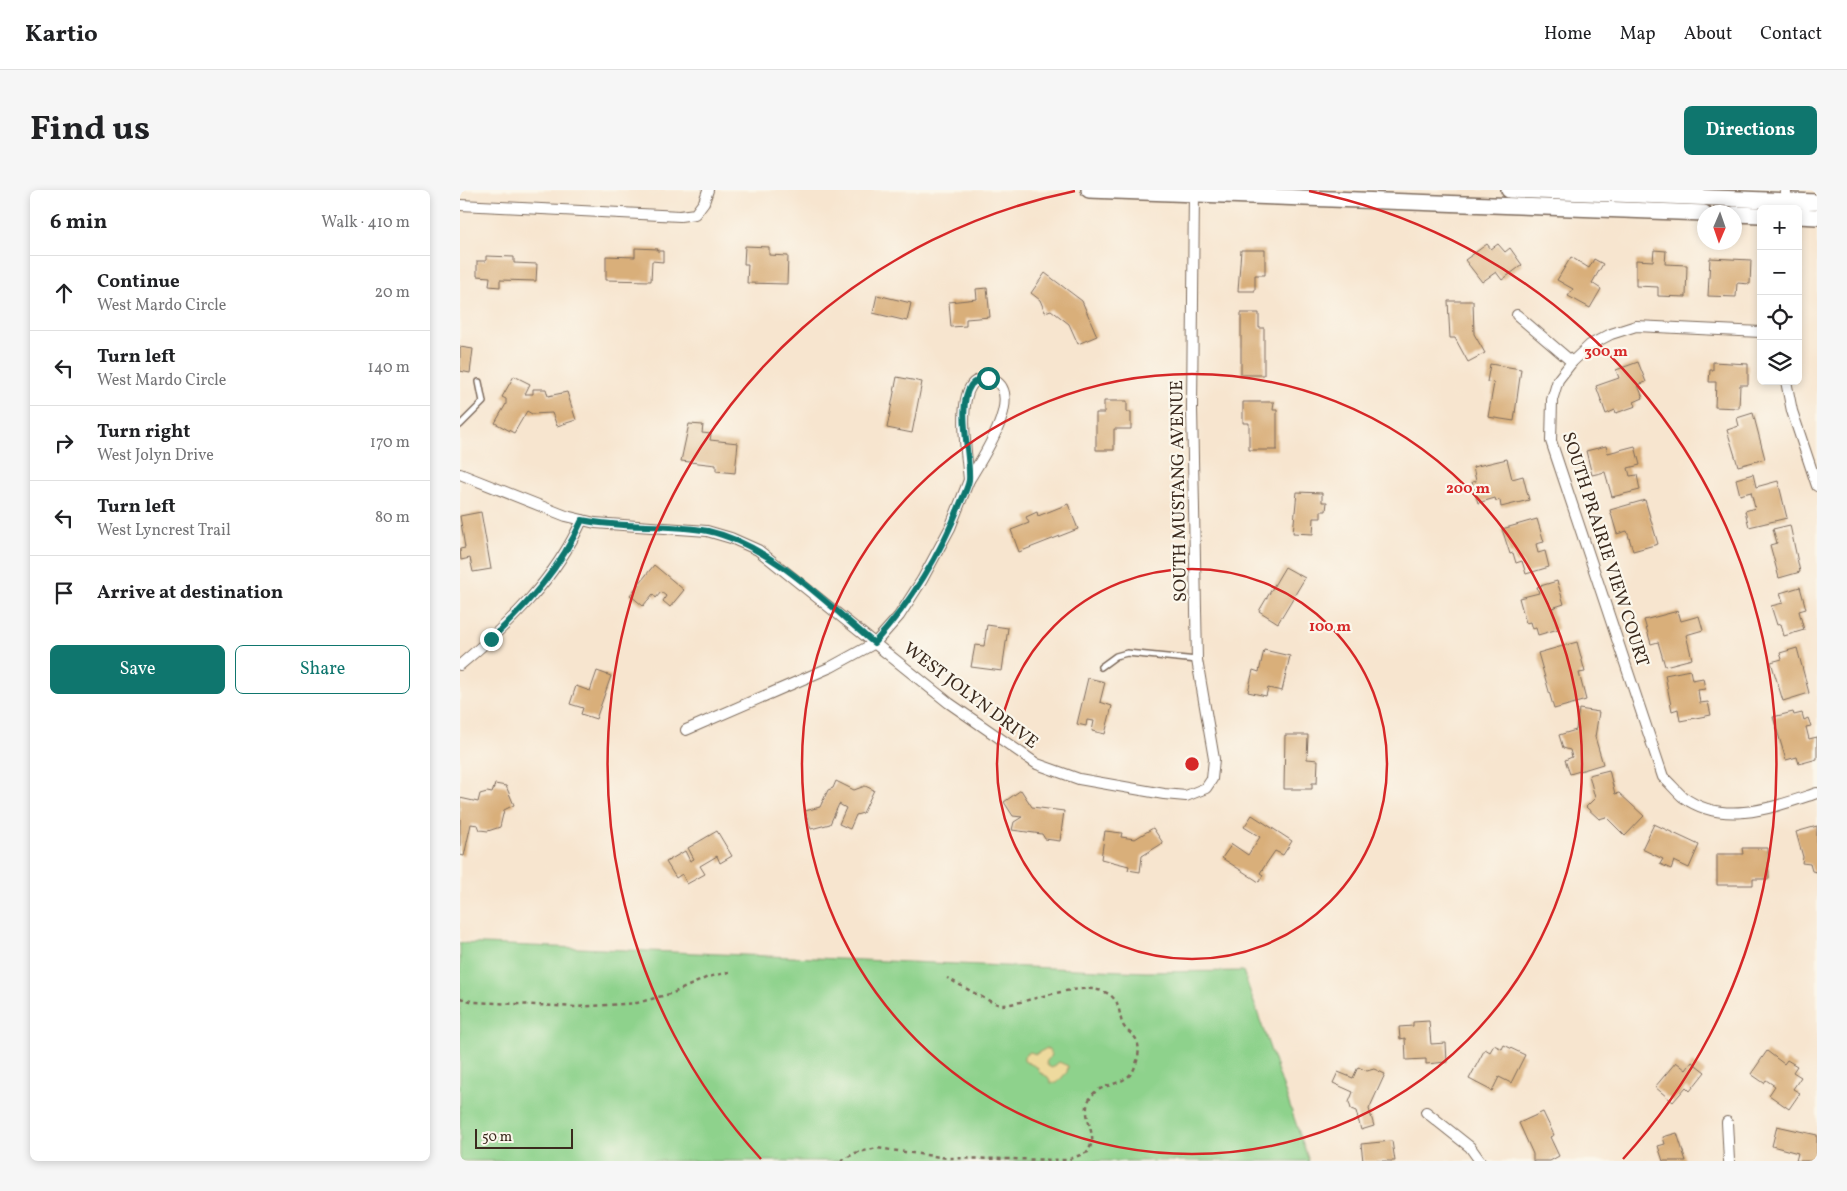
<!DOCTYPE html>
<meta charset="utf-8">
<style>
:root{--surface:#fff;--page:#f6f6f6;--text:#202124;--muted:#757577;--line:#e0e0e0;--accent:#0f766e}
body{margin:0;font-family:Vollkorn,serif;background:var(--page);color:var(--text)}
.controls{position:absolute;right:15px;top:15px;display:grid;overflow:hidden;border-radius:8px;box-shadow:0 2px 8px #0003}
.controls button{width:45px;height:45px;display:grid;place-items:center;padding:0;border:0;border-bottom:1px solid var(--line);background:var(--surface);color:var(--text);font:25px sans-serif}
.compass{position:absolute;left:1237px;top:15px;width:45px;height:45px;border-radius:50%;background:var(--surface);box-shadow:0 2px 8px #0003;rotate:182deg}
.scale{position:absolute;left:15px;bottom:12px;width:98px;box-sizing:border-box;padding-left:5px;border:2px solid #3b2a1e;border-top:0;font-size:14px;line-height:18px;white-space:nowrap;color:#3b2a1e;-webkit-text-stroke:4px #fbf7ec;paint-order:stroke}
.stop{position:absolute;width:15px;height:15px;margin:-11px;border:4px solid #0f766e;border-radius:50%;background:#fff}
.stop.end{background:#0f766e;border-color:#fff;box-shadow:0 1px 5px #0008}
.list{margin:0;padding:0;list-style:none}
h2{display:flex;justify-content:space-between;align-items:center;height:65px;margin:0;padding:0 20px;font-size:21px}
h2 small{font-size:16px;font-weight:400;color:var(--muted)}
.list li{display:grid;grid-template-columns:32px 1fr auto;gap:15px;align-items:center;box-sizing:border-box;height:75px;padding:0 20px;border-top:1px solid var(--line)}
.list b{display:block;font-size:19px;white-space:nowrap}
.list p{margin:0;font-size:16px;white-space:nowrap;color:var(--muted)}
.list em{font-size:16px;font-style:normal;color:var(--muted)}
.actions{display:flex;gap:10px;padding:15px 20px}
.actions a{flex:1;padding:11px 0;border:1px solid var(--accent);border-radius:8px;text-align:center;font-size:18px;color:var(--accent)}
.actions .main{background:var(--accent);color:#fff}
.icon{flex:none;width:28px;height:28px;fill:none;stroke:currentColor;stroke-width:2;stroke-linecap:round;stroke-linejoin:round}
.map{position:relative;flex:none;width:1357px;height:971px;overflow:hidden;border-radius:8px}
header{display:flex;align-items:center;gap:30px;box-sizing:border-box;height:70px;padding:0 25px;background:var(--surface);border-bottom:1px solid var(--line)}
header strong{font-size:24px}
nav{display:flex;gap:28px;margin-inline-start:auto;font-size:18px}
.intro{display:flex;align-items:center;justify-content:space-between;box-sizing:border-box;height:120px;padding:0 30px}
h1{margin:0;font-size:35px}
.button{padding:12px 22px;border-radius:8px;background:var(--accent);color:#fff;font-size:18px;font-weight:700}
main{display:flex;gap:30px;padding:0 30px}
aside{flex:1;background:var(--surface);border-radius:8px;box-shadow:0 2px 8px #0003}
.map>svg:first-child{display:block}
.green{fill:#8ed28c;stroke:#647e55}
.sand{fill:#eeda9e;stroke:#94825e}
.building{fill:#d9af7a}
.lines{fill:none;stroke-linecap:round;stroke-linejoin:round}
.lane-casing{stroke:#7d6b5c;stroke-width:8}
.street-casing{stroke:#7d6b5c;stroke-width:12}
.secondary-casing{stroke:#7d6b5c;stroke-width:18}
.path{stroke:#7d6b5c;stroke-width:2.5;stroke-dasharray:4 4;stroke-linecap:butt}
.lane{stroke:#fff;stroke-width:5}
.street{stroke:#fff;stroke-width:10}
.secondary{stroke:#fff;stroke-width:15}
.route{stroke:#0f766e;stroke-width:6}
.ring{fill:none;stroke:#d62828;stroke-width:2.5}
.labels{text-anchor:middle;stroke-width:4.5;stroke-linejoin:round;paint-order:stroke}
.street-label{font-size:18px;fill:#3b2a1e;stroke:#fbf7ec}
.centre{fill:#d62828;stroke:#fbf7ec;stroke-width:2.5}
.ring-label{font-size:15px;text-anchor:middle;font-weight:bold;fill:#d62828;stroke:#fbf7ec;stroke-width:4.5;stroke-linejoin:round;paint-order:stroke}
</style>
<header>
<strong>Kartio</strong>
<nav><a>Home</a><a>Map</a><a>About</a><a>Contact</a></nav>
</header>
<div class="intro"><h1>Find us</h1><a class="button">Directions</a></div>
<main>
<aside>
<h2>6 min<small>Walk · 410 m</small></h2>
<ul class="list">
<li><svg class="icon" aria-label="ahead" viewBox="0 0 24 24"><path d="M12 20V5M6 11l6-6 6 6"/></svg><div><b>Continue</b><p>West Mardo Circle</p></div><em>20 m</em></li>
<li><svg class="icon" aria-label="left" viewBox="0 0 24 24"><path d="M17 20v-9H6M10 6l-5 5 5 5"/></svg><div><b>Turn left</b><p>West Mardo Circle</p></div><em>140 m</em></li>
<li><svg class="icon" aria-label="right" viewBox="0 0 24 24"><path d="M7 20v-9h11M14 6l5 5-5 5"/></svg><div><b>Turn right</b><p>West Jolyn Drive</p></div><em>170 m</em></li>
<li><svg class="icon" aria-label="left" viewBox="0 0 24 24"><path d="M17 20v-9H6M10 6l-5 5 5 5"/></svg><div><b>Turn left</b><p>West Lyncrest Trail</p></div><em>80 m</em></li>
<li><svg class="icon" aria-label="arrive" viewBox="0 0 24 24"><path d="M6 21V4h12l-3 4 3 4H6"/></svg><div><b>Arrive at destination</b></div></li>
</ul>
<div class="actions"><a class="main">Save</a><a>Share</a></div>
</aside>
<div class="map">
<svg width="1357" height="971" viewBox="0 0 1357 971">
<rect width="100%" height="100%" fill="#fbf7ec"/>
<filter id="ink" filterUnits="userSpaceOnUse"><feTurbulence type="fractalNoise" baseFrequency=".02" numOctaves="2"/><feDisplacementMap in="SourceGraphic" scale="10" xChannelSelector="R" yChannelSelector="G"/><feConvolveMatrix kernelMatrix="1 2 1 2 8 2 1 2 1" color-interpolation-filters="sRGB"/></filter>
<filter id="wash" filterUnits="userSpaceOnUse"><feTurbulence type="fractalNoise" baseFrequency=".0096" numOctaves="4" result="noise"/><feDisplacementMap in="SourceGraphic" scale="20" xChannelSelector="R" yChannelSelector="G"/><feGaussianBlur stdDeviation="1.12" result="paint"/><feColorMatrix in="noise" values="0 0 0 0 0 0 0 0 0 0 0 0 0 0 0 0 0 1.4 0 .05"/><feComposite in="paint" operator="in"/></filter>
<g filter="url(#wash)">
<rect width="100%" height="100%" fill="#f7e5cf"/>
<path class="green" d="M0,753L686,782L783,781L849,971H0Z"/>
<path class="sand" d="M587,858L592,865L586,872L588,876L592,878L599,872L608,876L607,882L597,893H591L588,887L579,882L577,877L564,871V866L570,862L576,864Z"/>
<g id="blocks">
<g class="building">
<path d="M1027,54L1031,59L1038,54L1045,62L1050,58L1062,75L1042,90L1036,82L1022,92L1005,70Z"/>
<path d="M285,56L309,57V65L328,66L327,94L287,93L288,74H284Z"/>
<path d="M175,58L198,59L197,61H203V72L192,71L191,91L146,90V66L175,67Z"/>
<path d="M781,60H805V85H795V101H778Z"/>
<path d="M1194,60L1206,61L1205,74L1227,75L1226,107L1198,106V97L1176,96V70L1193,71Z"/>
<path d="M26,66L54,67V73L77,74L76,91L40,90V97L29,96L30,87L17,86V71H26Z"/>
<path d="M1111,67L1129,78L1134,69L1143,74L1132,93L1141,99L1130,118L1108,106L1113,99L1097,90Z"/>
<path d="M1250,68L1291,70L1290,94L1277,93L1276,107L1248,106Z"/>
<path d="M585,83L622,111L637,146L618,154L609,134L591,120L585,122L580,110L571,103Z"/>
<path d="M527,98L530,127L506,129V136L491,137L489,112L517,109L516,99Z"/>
<path d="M417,105L451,113L447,131L413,123Z"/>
<path d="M988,111H1013L1014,144L1025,163L1008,172L995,148H990Z"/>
<path d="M781,123H799V138H804V185H781Z"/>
<path d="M0,157L13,159L10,183L0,181Z"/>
<path d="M1178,172L1186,192L1178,195L1183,208L1174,212L1176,216L1156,223L1155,220L1146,224L1136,196L1159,188L1156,180Z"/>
<path d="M1253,172L1288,174V195H1280L1279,218L1255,217L1256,192H1249L1250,180H1253Z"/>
<path d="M1030,174L1061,179L1054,231L1028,227L1034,193L1027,192Z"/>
<path d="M54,186L70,194L65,204H73V199H86L88,206L107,202L116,230L97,236L92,223L72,224L67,221L54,243L35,233L46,214V209L42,207Z"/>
<path d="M437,187L462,192L452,243L427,238Z"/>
<path d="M644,211H667V222H671V239H654V260H636V223H644Z"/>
<path d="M783,212H814L813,220H817V260H789V233H783Z"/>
<path d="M1293,223L1305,269L1278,276L1267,240L1279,236L1277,228Z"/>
<path d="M229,234L243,235L242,243L251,244L250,250L278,253L275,283L256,281V275L221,271Z"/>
<path d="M1146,256L1148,263L1175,256L1180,275L1168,278L1170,286L1177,285L1180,300L1152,307L1145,282L1132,285L1126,261Z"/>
<path d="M1047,269L1052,289L1063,286L1069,310L1041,317L1040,310L1036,311L1035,308L1018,313L1012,292L1016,291L1013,277Z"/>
<path d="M1293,284L1296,297L1318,291L1327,328L1289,337L1285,321L1295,318L1291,302L1280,305L1276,289Z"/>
<path d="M837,302L862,303V312H867L866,321H861V328H854L853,344L833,343Z"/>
<path d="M1185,310L1198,354L1173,361L1167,341L1157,344L1150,320Z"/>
<path d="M608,314L618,339L559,362L551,340L569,333L566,327L577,322L578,326Z"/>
<path d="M21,322L31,379L13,382L10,368L1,370L0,359L5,358L0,326Z"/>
<path d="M1077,329L1084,352L1076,354L1078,363L1085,361L1089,377L1066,384L1062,371L1056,373L1053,363L1050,364L1042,339Z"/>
<path d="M1330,335L1340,382L1319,388L1310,355L1317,353L1313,339Z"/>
<path d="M194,375L224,400L210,417L203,411L206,406L201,402L196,408L193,404L183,416L170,405Z"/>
<path d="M825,377L845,388L818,433L799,421Z"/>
<path d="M1097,391L1104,414L1092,418L1098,439L1078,445L1076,438L1072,439L1070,432L1066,433L1059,408L1079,403L1077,397Z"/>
<path d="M1340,397L1346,419L1339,421L1344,440L1324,446L1321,434L1317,435L1311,416L1323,413L1320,403Z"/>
<path d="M1218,421L1221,431L1239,426L1243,440L1226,445L1232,469L1205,476L1198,452L1191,454L1184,430Z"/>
<path d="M527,435L548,438L542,481L511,477L515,455L524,456Z"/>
<path d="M1117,452L1125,482L1119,483L1126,510L1094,519L1078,463Z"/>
<path d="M1337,458L1349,503L1323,511L1311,472L1322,469L1320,463Z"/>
<path d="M804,460L830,466L822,501L808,498L806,506L788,502L793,480L799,482Z"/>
<path d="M1230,480L1232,490L1243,488L1245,499L1238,500L1240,513L1248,512L1251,525L1220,531L1218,519L1212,521L1205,485Z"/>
<path d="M137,481L151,486L136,529L121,524L123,518L110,514L116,496L130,501Z"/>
<path d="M628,488L645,492L640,512L652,516L645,544L632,541L634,531L627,530L626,536L617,534Z"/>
<path d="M1119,519L1139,522L1135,547L1143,574L1110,584L1105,570L1112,567L1110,560L1103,558L1099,545L1116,540Z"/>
<path d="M1333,522L1334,525L1342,523L1344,530L1348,528L1351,536L1346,537L1349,549L1357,547V569L1339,574L1337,567L1326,570L1313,527Z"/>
<path d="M825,545H848L847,569L858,570L857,593H852V599H824Z"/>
<path d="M1149,580L1155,604L1159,603L1184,626L1165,646L1146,627L1139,629L1126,617L1135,608L1129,585Z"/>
<path d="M376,591L394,600L405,596L414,600L403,623L396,625L390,639L379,634L386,618L379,614L370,634L351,639L345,621L360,617L368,600L373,598Z"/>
<path d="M35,594L46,596L54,615L44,620L40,637L28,641L20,640L18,635L11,634L4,666L0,665V608L18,612L20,604L27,602L32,603Z"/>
<path d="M561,600L572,617L604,621L600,651L585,649L582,644L552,640L554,632L562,627L553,626L544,612Z"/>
<path d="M792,625L832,651L823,665L815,661L800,683L803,685L799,692L762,668L772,654L788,665L800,647L784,637Z"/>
<path d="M1194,634L1239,655L1229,678L1214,671L1211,679L1200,674L1203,669L1182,659Z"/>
<path d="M1357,636V682L1352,681L1350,674L1342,673L1343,667L1336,642Z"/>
<path d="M693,638L703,653L682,666L680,682L668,680L669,676L641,669L645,641L662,643L661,647L675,649Z"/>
<path d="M257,641L272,666L260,673L257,666L240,676L245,684L227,694L222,684L216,688L206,672L225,661L230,671L234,669L228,658Z"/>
<path d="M1282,658H1308L1309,689H1293V695H1257V664H1283Z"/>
<path d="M969,831L971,854L986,853L987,872L966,874V869L946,870L945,848L940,849L939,837L953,836V832Z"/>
<path d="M1034,855L1042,859L1044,855L1065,865L1051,893L1039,887L1032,901L1009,889L1025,859L1030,862Z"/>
<path d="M1307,861L1324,874L1327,870L1337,876L1333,882L1341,887L1333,899L1340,903L1329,919L1309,905L1315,896L1306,890L1304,893L1291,884Z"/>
<path d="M1216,872L1226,880L1232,872L1245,882L1230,901L1226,897L1213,912L1195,897Z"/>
<path d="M898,877L907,881L914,879L925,884L909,919L914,936L901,940L896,921L891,919L889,912L893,902L873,893L878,882L893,888Z"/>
<path d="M1083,922L1094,945L1090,947L1099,966L1090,971H1073V964L1059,933Z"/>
<path d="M1317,936L1357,945V971H1336L1338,963L1312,956Z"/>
<path d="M1217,943L1226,971H1203L1198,956L1205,954L1203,947Z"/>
<path d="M932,951L935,971H903L901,954Z"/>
</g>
</g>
</g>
<g filter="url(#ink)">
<use href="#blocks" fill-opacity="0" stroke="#7d6b5c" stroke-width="1"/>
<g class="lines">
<defs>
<g id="lane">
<path d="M0,235L23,212L19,192"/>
<path d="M641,477L656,466L667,463L737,470"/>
</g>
<g id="street">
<path d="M0,15L220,26L235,24L244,12L248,0"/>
<path d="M1326,19V0"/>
<path d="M1057,125L1112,172"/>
<path d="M1301,142L1176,136L1151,144L1130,155L1112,172L1098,190L1092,210L1091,251L1203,587C1210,593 1216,601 1223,607C1264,637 1314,617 1357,603"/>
<path d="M528,188C570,198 521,270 509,290C507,267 498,216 511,196C514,190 522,189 528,188Z"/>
<path d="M1326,191L1332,221L1357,296"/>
<path d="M0,284L106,326L135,333L247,341L271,348L298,360L489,513L577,574L619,589L704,604L726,606L746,598L752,589L754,569L737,470L732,218L734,0"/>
<path d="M0,475C49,434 95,390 122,330"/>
<path d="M226,540L371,477L415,453L439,426L462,390L490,338L509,290"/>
<path d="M966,922L1010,957L1020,971"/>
<path d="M1267,932L1269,971"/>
</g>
<g id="secondary">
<path d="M629,0L1244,23"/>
<path d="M1049,0L1357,12"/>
<path d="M1274,24L1301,25"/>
<path d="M1338,26L1357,27"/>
</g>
</defs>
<use href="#lane" class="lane-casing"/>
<use href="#street" class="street-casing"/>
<use href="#secondary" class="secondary-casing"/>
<g class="path">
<path d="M0,808L14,812L117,817L177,813L213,803L248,787L269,782"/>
<path d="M381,971L395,963L417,958L487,968L607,970L628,962C630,957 633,952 632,947C631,936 623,921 629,910C638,891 665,898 674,879C678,870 681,858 676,849C673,844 666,841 663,835C660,829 660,820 657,813C639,780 568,815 541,815C532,814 497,793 487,788"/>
</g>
<use href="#lane" class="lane"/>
<use href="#street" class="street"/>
<use href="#secondary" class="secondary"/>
</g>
</g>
<g class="lines" filter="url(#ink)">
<path class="route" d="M31,449C68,414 101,377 122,330C163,339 206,333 248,341C311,355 366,413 414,453C451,412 480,365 500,314C503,307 508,297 509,290C511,266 496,216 511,195C515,190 522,189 528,188"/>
</g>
<g class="ring">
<circle cx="732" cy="574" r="195"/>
<circle cx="732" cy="574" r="390"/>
<path d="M301 969A585 585 0 0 1 615 1M849 1A585 585 0 0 1 1163 969"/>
</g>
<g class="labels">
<g class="street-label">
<text transform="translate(718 301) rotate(-91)" y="6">SOUTH MUSTANG AVENUE</text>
<text transform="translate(1146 359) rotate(72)" y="6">SOUTH PRAIRIE VIEW COURT</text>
<text transform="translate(511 505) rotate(37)" y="6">WEST JOLYN DRIVE</text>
</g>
</g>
<circle cx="732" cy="574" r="8" class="centre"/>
<g class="ring-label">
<text x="1146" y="166">300 m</text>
<text x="1008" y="303">200 m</text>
<text x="870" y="441">100 m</text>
</g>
</svg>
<div class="controls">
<button>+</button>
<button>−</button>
<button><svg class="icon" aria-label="locate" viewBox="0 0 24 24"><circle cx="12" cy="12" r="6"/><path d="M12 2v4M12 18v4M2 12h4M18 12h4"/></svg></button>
<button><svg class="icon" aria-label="layers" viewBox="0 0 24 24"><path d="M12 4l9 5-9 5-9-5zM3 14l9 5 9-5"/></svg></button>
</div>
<svg class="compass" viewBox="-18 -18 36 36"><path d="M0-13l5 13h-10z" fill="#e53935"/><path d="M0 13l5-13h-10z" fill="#757577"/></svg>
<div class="scale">50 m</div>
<div class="stop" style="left:528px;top:188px"></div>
<div class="stop end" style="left:31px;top:449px"></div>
</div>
</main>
